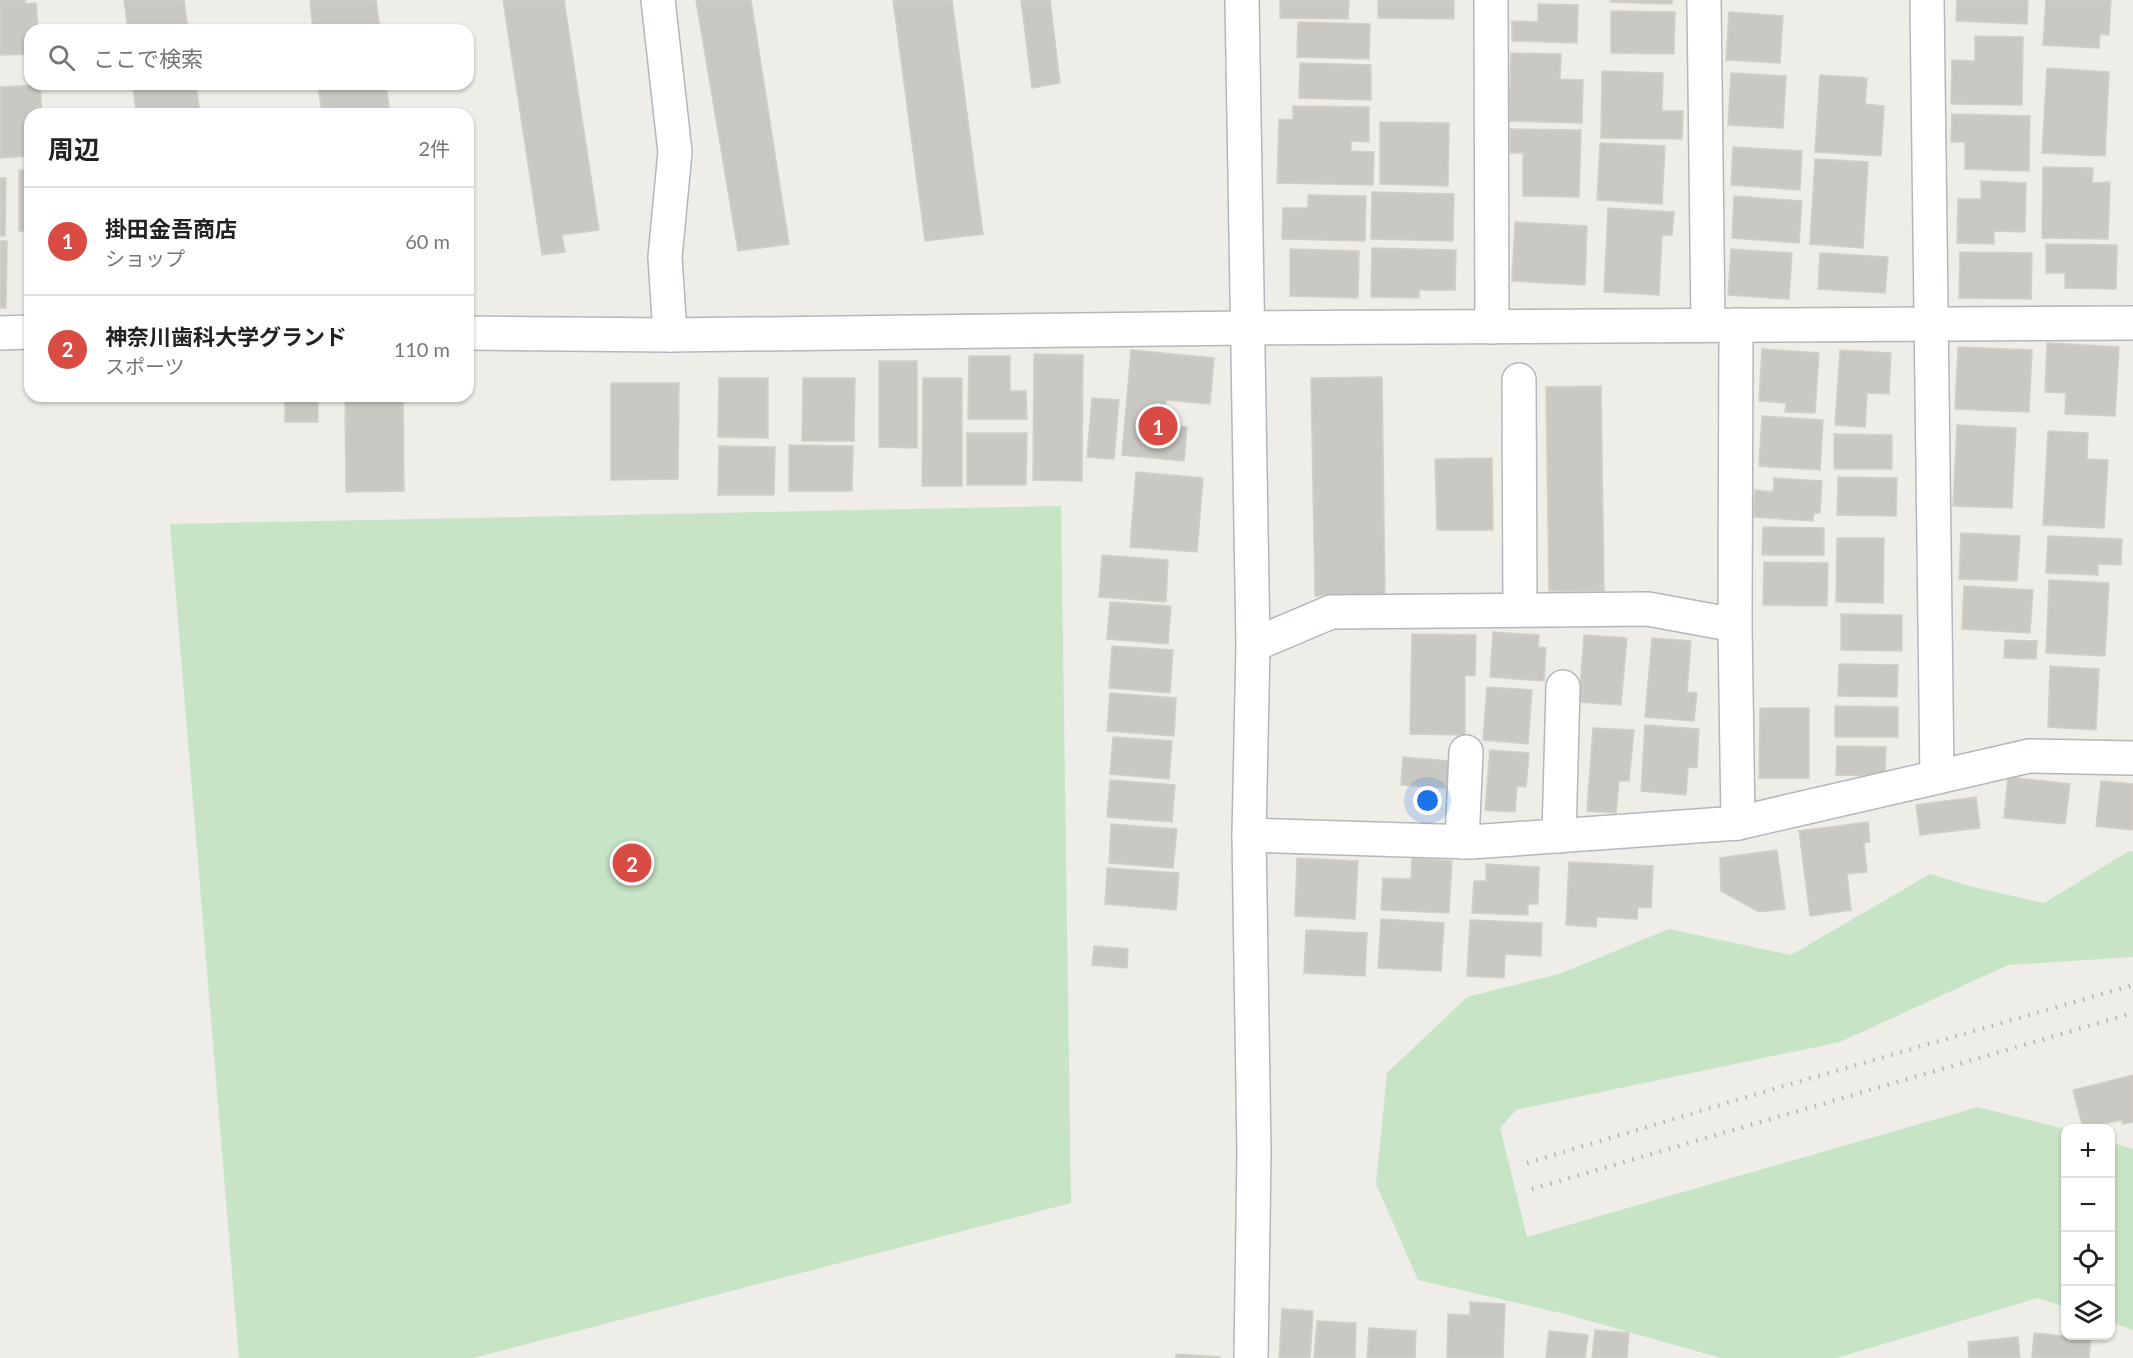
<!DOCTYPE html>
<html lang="ja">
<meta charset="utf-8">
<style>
:root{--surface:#fff;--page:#f2f2f2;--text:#222;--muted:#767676;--line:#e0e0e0;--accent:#d84c44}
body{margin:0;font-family:Lato,"Noto Sans JP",sans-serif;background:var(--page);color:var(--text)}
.controls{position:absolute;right:18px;bottom:18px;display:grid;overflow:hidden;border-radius:12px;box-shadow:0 2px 4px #0004}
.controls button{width:54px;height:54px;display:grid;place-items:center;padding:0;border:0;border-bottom:2px solid var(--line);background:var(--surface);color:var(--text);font:30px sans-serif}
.you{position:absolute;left:1428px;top:801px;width:21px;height:21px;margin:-15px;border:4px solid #fff;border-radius:50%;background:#1a73e8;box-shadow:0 0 0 9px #1a73e833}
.badge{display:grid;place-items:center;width:39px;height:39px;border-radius:50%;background:var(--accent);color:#fff;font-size:20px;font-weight:700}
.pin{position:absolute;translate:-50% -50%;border:3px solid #fff;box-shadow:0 2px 6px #0006}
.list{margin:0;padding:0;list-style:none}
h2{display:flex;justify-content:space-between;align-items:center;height:78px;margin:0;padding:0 24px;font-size:26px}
h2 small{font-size:20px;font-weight:400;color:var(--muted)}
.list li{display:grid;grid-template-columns:39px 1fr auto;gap:18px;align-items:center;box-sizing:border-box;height:108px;padding:0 24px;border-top:2px solid var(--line)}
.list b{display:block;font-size:22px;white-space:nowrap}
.list p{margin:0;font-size:20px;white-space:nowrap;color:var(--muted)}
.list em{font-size:20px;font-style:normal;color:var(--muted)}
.icon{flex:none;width:33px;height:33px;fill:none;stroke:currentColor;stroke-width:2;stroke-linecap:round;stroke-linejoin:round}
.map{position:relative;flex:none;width:2133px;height:1358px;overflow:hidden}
.search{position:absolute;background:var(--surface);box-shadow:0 2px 4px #0004;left:24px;top:24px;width:450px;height:66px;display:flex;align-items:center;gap:15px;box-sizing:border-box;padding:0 21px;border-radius:18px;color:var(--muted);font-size:22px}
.panel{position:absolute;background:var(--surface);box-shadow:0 2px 4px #0004;left:24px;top:108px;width:450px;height:294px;border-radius:18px}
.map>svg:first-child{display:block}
.green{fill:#c7e4c6}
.building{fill:#cac8c3;stroke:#d3cfc6;stroke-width:1.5}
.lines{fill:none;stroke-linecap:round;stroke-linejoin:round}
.street-casing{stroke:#b4b7ba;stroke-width:36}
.secondary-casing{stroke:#b3b6ba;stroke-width:36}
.street{stroke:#fff;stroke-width:33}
.secondary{stroke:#fff;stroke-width:33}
.rail{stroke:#b4b5b5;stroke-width:4.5;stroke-dasharray:1.5 8;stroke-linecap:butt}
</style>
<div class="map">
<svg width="2133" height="1358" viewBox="0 0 2133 1358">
<rect width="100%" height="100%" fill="#efede7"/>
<g class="green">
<path d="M1061,506L1071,1203L473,1358H239L170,524Z"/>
<path d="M2129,851L2133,852V957L2008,965L1840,1042L1516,1110L1500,1128L1527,1237L1978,1107L2065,1129V1307L2038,1298L1836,1358H1721L1565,1314L1418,1280L1376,1184L1387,1073L1467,997L1559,974L1669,929L1791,955L1930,874L1969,886L2044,903Z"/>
<path d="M2111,1142L2133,1149V1330L2111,1322Z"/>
</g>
<g class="building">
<path d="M0,0H25V4L36,3L38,30H30V54L0,55Z"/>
<path d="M124,0H184L188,30H128Z"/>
<path d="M310,0H376L380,30H313Z"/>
<path d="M503,0H564L599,230L562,235L565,252L542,255Z"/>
<path d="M696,0H751L789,244L738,251Z"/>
<path d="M893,0H952L983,234L925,241Z"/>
<path d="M1021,0H1050L1060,83L1032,88Z"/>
<path d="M1280,0H1349L1348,19L1280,18Z"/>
<path d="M1378,0H1454V19L1378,18Z"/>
<path d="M1610,0H1672V4L1610,2Z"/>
<path d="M1957,0H2028L2027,24L1956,21Z"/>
<path d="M2046,0H2111L2109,35L2100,34L2099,48L2043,45Z"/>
<path d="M1538,4L1578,5L1577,43L1512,41V21L1538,22Z"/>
<path d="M1611,11L1675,12L1674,54L1611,53Z"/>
<path d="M1729,12L1783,16L1780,63L1726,60Z"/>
<path d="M1298,22L1370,24L1369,59L1297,57Z"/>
<path d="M1975,36L2023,37L2022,105L1951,104L1952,60L1975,61Z"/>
<path d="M1511,53L1561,54L1560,79L1583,80L1582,123L1509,121Z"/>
<path d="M1300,63L1371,65V100L1299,98Z"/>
<path d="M2047,68L2109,72L2105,156L2042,153Z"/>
<path d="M1602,71L1663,73L1662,111H1683L1682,139L1601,138Z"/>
<path d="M1731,73L1786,76L1783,128L1728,125Z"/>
<path d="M1820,75L1867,78L1865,104L1884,106L1881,156L1815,152Z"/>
<path d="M133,84H196L200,114H136Z"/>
<path d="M318,84H386L390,114H322Z"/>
<path d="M40,85L42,114H30V156L0,158V87Z"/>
<path d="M1293,106L1369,107V142L1351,141V151L1374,152L1373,185L1277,183L1279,119L1293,120Z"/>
<path d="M1952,114L2030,116L2029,171L1965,169V142H1951Z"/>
<path d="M1380,122L1449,123L1448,186L1380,184Z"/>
<path d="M1510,129L1581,130L1579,197L1523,196V153H1510Z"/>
<path d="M1600,143L1665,146L1662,204L1597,200Z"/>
<path d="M1733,147L1802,151L1800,190L1731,185Z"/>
<path d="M1815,159L1868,162L1863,248L1810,244Z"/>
<path d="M2043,167L2093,168L2092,183L2110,182L2108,239L2042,238Z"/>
<rect x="19" y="170" width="11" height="61"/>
<path d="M0,178H6L5,236H0Z"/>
<path d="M1981,181L2026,183L2025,232L1994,231V244L1957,243L1958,199H1981Z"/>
<path d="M1372,192L1454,194L1453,241L1371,239Z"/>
<path d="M1308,195L1366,196L1365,241L1282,239L1283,208H1308Z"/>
<path d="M1734,196L1802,201L1799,243L1732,238Z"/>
<path d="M1608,208L1674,212L1672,235H1662L1659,295L1604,292Z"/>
<path d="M1515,222L1587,226L1585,285L1512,281Z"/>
<path d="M0,241H7L6,308H0Z"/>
<path d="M2046,244L2117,245L2116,289L2065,288V273H2046Z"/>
<path d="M1372,248L1456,250L1455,290H1419V298L1371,297Z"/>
<path d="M1290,249L1359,251L1358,298L1290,296Z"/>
<path d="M1731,249L1792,253L1789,299L1728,295Z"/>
<path d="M1960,252L2032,253L2031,299L1959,298Z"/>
<path d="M1820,253L1888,257L1885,293L1818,289Z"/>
<path d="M2047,343L2119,347L2115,416L2065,414L2066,393L2045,392Z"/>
<path d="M1958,347L2032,350L2029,412L1955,409Z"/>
<path d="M1762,349L1819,353L1815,413L1785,412L1786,403L1759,401Z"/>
<path d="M1131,350L1214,358L1210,404L1166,400L1163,425L1187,427L1184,461L1122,455Z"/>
<path d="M1840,350L1891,353L1889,394L1867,393L1865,427L1835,425Z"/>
<path d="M1034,354L1083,355L1082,481L1033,480Z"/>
<path d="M969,356H1010V391H1026L1027,419H968Z"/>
<path d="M879,361H917V448L879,447Z"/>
<path d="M1382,377L1385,594L1315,596L1311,378Z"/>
<path d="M719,378H768V438L718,437Z"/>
<path d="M803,378H855L854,441H802Z"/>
<path d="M923,378H962V486H922Z"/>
<path d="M611,383H679L678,479L611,480Z"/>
<path d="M1601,386L1604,591H1549L1546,387Z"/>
<rect x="285" y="396" width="33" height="26"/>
<path d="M345,396H403L404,491L346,492Z"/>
<path d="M1092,398L1119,400L1114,459L1087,457Z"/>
<path d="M1762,416L1823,420L1820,470L1759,466Z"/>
<path d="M1957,425L2016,428L2012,508L1953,506Z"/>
<path d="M2048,431L2088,433L2087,459L2108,460L2104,528L2043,525Z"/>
<path d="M967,433H1027L1026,485H967Z"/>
<path d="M1834,434L1892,435V469H1834Z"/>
<path d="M789,445L853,446L852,491H789Z"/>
<path d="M719,446L775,447L774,495H718Z"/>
<path d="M1492,458L1493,530H1437L1435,459Z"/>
<path d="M1136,472L1203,478L1197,552L1130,547Z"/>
<path d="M1838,477L1897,478L1896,516L1837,515Z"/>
<path d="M1774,478L1822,481L1820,513H1814L1813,521L1753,517L1755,490L1773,492Z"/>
<path d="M1763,527L1824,528V555H1762Z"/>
<path d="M1961,533L2020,536L2017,581L1959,579Z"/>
<path d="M2048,536L2122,539L2121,565L2098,564V575L2046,573Z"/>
<path d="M1837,538H1884L1883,603L1836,602Z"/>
<path d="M1102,555L1168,560L1166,602L1099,597Z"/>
<path d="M1764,562L1828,563L1827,606L1763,605Z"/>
<path d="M2049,580L2109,583L2105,656L2046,653Z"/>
<path d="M1964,586L2033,590L2030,633L1962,629Z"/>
<path d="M1110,602L1171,606L1168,644L1107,639Z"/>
<path d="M1841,614L1902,615V651L1841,650Z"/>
<path d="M1493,632L1539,635L1538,647L1546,648L1544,681L1490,677Z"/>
<path d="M1412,634L1476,635L1475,676L1465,675V735L1410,734Z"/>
<path d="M1584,635L1627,638L1621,705L1579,702Z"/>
<path d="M1652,638L1691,641L1687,692L1697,693L1694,721L1645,717Z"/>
<path d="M2005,640L2037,641L2036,659L2004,658Z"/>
<path d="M1112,646L1173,650L1170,693L1109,688Z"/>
<path d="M1839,664L1898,665L1897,697L1838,696Z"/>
<path d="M2050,666L2099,669L2096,730L2048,727Z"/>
<path d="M1487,687L1532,690L1528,744L1483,740Z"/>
<path d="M1110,693L1176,698L1174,736L1107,731Z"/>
<path d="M1835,706L1898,707V737H1835Z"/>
<path d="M1760,708H1809V778H1759Z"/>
<path d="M1645,725L1699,729L1697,768L1688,767L1686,795L1641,791Z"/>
<path d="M1593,728L1634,730L1629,781H1619L1616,813L1587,811Z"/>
<path d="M1113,737L1172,741L1169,779L1110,774Z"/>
<path d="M1837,746L1886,747L1885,776L1836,775Z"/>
<path d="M1490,750L1529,753L1526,787L1517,786L1515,812L1485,810Z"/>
<path d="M1403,757L1449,761L1447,788L1401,785Z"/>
<path d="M2008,777L2070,784L2065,824L2004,818Z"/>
<path d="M1110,780L1175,785L1172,822L1107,817Z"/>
<path d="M2101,781L2133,784V830L2096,826Z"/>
<path d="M1976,797L1980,828L1920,835L1916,805Z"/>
<path d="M1868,822L1870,842L1864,843L1867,872L1847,874L1851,910L1810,916L1799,831Z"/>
<path d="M1111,824L1177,829L1173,868L1109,863Z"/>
<path d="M1777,850L1785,909L1759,912L1721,891L1720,858Z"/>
<path d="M1297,858L1358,861L1355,919L1295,916Z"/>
<path d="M1412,858L1452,861L1449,913L1381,910L1383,878L1411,879Z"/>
<path d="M1569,862L1653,866L1651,908L1638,907L1637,919L1597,917L1596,927L1566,925Z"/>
<path d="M1486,864L1539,867L1538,904H1528V915L1472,913L1474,881H1486Z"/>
<path d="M1107,868L1179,873L1176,910L1105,904Z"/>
<path d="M1381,919L1444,923L1441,971L1378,968Z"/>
<path d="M1470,920L1542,923L1541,956L1505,954L1504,978L1467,976Z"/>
<path d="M1306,930L1367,933L1365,976L1304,973Z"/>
<path d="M1094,946L1128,949L1127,968L1092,965Z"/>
<path d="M2133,1075V1122L2123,1124L2122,1120L2083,1128L2073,1090Z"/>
<path d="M1470,1302L1505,1304L1503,1358H1447L1448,1314L1470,1315Z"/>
<path d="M1282,1309L1313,1311L1310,1358H1279Z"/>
<path d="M1317,1321L1356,1323L1355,1358H1314Z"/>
<path d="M1369,1328L1416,1331L1415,1358H1367Z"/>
<path d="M1595,1330L1629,1333L1627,1358H1592Z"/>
<path d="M1549,1331L1588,1335L1585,1358H1546Z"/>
<path d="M2034,1333L2091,1339L2089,1358H2032Z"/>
<path d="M2018,1337L2020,1358H1969L1968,1342Z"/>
<path d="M1176,1354L1220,1357L1219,1358H1176Z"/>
</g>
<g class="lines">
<defs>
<g id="street">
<path d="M658,0L675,152L665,257L670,335"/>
<path d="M1491,0L1492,327"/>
<path d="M1704,0L1708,324"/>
<path d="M1927,0L1937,777"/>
<path d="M1736,325L1735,625L1738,823"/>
<path d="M0,333L30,332"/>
<path d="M468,333L670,335L1246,328L2133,323"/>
<path d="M1519,380L1520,610"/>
<path d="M1253,645L1331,612L1648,609L1735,625"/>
<path d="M1249,835L1471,842L1738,823L2029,756L2133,758"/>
<path d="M1559,836L1563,687"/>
<path d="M1462,842L1466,752"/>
</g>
<path id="secondary" d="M1242,0L1253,645L1249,835L1254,1152L1251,1358"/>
</defs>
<use href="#street" class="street-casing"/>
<use href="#secondary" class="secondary-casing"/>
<use href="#street" class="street"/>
<use href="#secondary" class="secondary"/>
<g class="rail">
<path d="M1527,1163L1777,1088L2133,985"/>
<path d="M1532,1189L2133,1013"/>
</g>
</g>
</svg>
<div class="controls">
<button>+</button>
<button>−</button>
<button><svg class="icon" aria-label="locate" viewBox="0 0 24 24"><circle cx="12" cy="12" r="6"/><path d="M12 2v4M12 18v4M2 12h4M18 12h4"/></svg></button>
<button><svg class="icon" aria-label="layers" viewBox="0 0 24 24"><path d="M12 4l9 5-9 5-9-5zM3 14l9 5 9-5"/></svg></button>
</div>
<div class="you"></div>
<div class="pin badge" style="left:1158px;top:426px">1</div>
<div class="pin badge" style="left:632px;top:863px">2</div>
<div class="search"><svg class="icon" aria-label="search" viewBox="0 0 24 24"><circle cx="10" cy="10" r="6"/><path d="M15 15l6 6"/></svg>ここで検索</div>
<section class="panel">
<h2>周辺<small>2件</small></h2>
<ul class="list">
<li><span class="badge">1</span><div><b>掛田金吾商店</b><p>ショップ</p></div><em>60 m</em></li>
<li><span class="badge">2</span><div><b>神奈川歯科大学グランド</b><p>スポーツ</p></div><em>110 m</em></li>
</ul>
</section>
</div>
